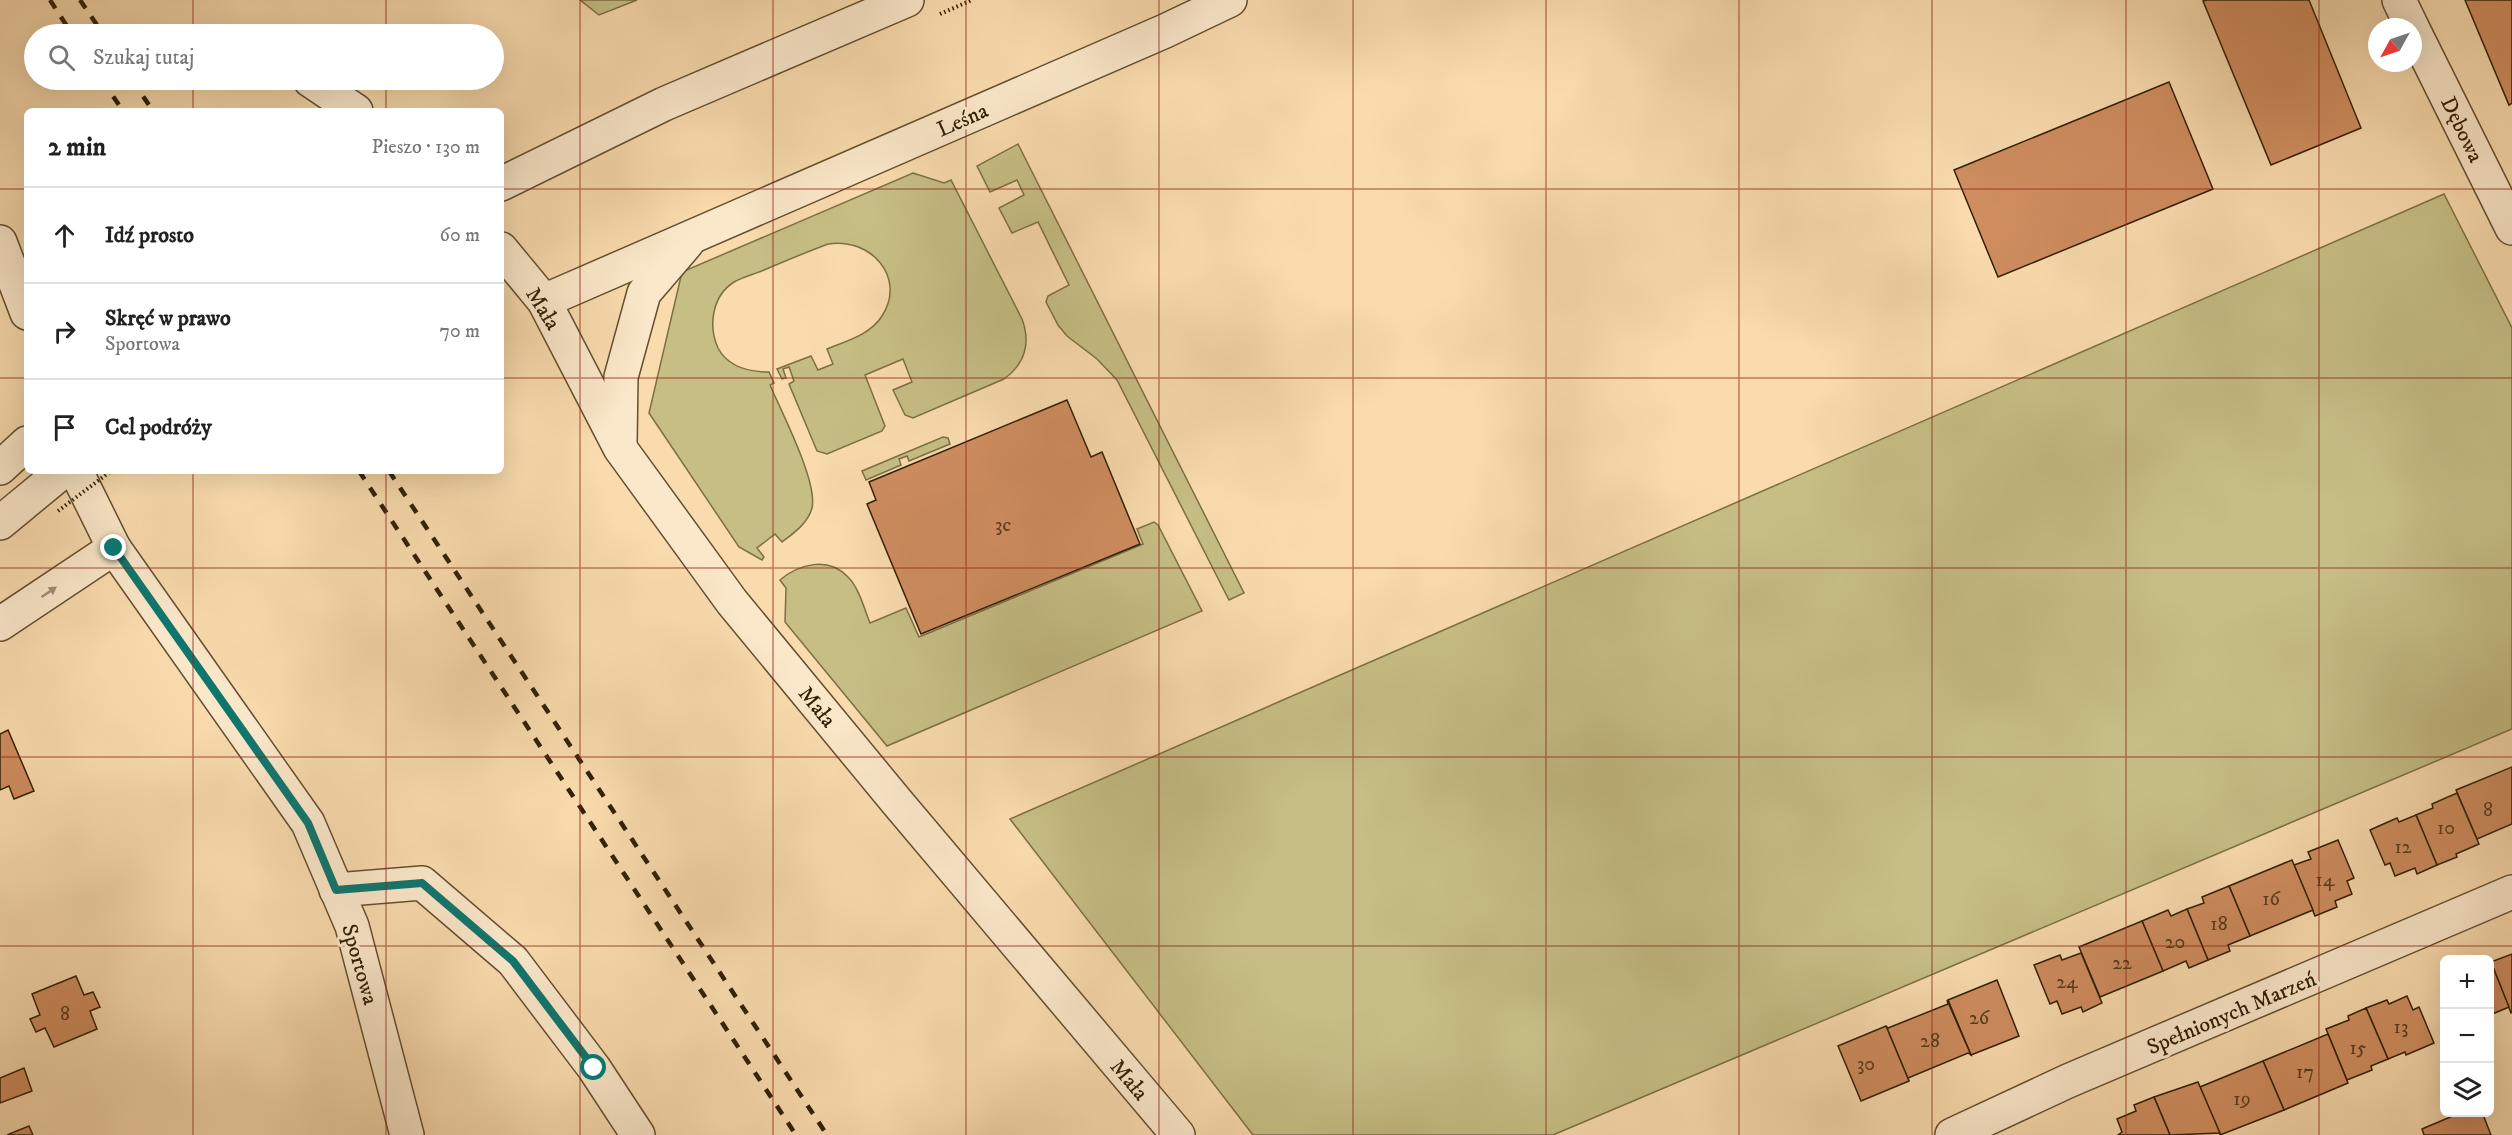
<!DOCTYPE html>
<html lang="pl">
<meta charset="utf-8">
<style>
:root{--surface:#fff;--page:#f2f2f2;--text:#222;--muted:#767676;--line:#e0e0e0}
body{margin:0;font-family:"IM FELL DW Pica",serif;background:var(--page);color:var(--text)}
.controls{position:absolute;right:18px;bottom:18px;display:grid;overflow:hidden;border-radius:9px;box-shadow:0 6px 24px #0002}
.controls button{width:54px;height:54px;display:grid;place-items:center;padding:0;border:0;border-bottom:2px solid var(--line);background:var(--surface);color:var(--text);font:30px sans-serif}
.compass{position:absolute;left:2368px;top:18px;width:54px;height:54px;border-radius:50%;background:var(--surface);box-shadow:0 6px 24px #0002;rotate:230deg}
.stop{position:absolute;width:18px;height:18px;margin:-14px;border:4px solid #0f766e;border-radius:50%;background:#fff}
.stop.end{background:#0f766e;border-color:#fff;box-shadow:0 2px 6px #0008}
.list{margin:0;padding:0;list-style:none}
h2{display:flex;justify-content:space-between;align-items:center;height:78px;margin:0;padding:0 24px;font-size:26px}
h2 small{font-size:20px;font-weight:400;color:var(--muted)}
.list li{display:grid;grid-template-columns:39px 1fr auto;gap:18px;align-items:center;box-sizing:border-box;height:96px;padding:0 24px;border-top:2px solid var(--line)}
.list b{display:block;font-size:22px;white-space:nowrap}
.list p{margin:0;font-size:20px;white-space:nowrap;color:var(--muted)}
.list em{font-size:20px;font-style:normal;color:var(--muted)}
.icon{flex:none;width:33px;height:33px;fill:none;stroke:currentColor;stroke-width:2;stroke-linecap:round;stroke-linejoin:round}
.map{position:relative;flex:none;width:2512px;height:1135px;overflow:hidden}
.search{position:absolute;background:var(--surface);box-shadow:0 6px 24px #0002;left:24px;top:24px;width:480px;height:66px;display:flex;align-items:center;gap:15px;box-sizing:border-box;padding:0 21px;border-radius:33px;color:var(--muted);font-size:22px}
.panel{position:absolute;background:var(--surface);box-shadow:0 6px 24px #0002;left:24px;top:108px;width:480px;height:366px;border-radius:9px}
.map>svg:first-child{display:block}
.green{fill:#c6be85;stroke:#7c6f45;stroke-width:1.5}
.building{fill:#cf8d60;stroke:#312005;stroke-width:1.5}
.lines{fill:none;stroke-linecap:round;stroke-linejoin:round}
.minor-casing{stroke:#634f2f;stroke-width:36}
.path{stroke:#312005;stroke-width:4;stroke-dasharray:1.5 3;stroke-linecap:butt}
.minor{stroke:#fbe8ca;stroke-width:33}
.rail{stroke:#312005;stroke-width:4.5;stroke-dasharray:10 10;stroke-linecap:butt}
.path-bridge{stroke:#312005;stroke-width:4;stroke-dasharray:1.5 3;stroke-linecap:butt}
.oneway{fill:#a08e71}
.route{stroke:#0f766e;stroke-width:8}
.grid{fill:none;stroke:#8f2418;stroke-width:1.5;stroke-opacity:0.55}
.labels{text-anchor:middle;stroke-width:6;stroke-linejoin:round;paint-order:stroke}
.number-label{font-size:20px;fill:#583b1c}
.street-label{font-size:22px;fill:#312005;stroke:#fbe8ca}
</style>
<div class="map">
<svg width="2512" height="1135" viewBox="0 0 2512 1135">
<rect width="100%" height="100%" fill="#f9dbae"/>
<filter id="stains"><feTurbulence type="fractalNoise" baseFrequency=".00333" numOctaves="4"/><feColorMatrix values="0 0 0 0 .2 0 0 0 0 .09 0 0 0 0 .02 0 0 0 .5 -.17"/></filter>
<radialGradient id="worn" r=".72"><stop offset=".6" stop-color="#630" stop-opacity="0"/><stop offset="1" stop-color="#630" stop-opacity=".3"/></radialGradient>
<g class="green">
<path d="M580,0H637L599,15Z"/>
<path d="M1018,144L1244,593L1229,600L1117,380L1097,359L1067,336L1058,325L1046,302L1048,296L1069,285L1038,222L1012,233L999,208L1024,195L1017,180L990,192L977,166Z"/>
<path d="M913,173L944,183L951,180L1022,319C1031,343 1025,364 1004,379L913,418L905,415L893,390L912,382L903,359L865,375L885,426L882,431L827,454L817,451L789,384L794,381L789,367L783,369L786,378L782,379L777,369L811,356L818,370L833,364L827,349C846,341 870,335 882,316C907,277 870,237 828,244C807,252 785,261 764,270C755,274 743,277 734,282C712,296 708,326 718,348C728,367 749,372 769,372L774,383L770,385C781,411 818,482 812,508C808,523 794,533 782,542L775,534L757,548L764,557L762,560L739,547L649,413L682,272Z"/>
<path d="M2444,194L2512,328V729L1553,1135H1253L1010,819Z"/>
<path d="M943,437L948,438L950,444L909,461L907,456L899,459L901,465L866,480L862,471Z"/>
<path d="M1154,522L1158,525L1202,611L887,746L785,622L786,588L780,580C799,564 828,556 848,577C859,588 864,608 870,623L906,608L919,637L1143,544L1137,529Z"/>
</g>
<g class="building">
<path d="M2207,0H2309L2361,128L2271,165L2203,1Z"/>
<path d="M2465,0H2512V103L2509,105Z"/>
<path d="M2169,82L2213,189L1998,277L1954,170Z"/>
<path d="M1067,400L1091,457L1102,452L1140,544L921,634L867,504L876,500L869,482Z"/>
<path d="M8,730L34,791L14,799L9,786L0,790V734Z"/>
<path d="M2512,767V824L2477,839L2456,790Z"/>
<path d="M2457,793L2479,844L2456,854L2457,857L2437,865L2416,815L2433,808L2432,804Z"/>
<path d="M2416,815L2437,865L2417,874L2415,868L2395,876L2390,863L2385,865L2370,830L2397,818L2399,822Z"/>
<path d="M2338,840L2354,878L2347,881L2352,894L2335,901L2337,907L2315,916L2294,865L2311,859L2308,852Z"/>
<path d="M2292,860L2313,910L2250,936L2229,886Z"/>
<path d="M2229,886L2250,936L2228,945L2230,951L2208,960L2187,909L2204,903L2202,897Z"/>
<path d="M2187,909L2208,960L2189,968L2186,961L2163,971L2142,921L2168,910L2171,916Z"/>
<path d="M2142,921L2163,971L2100,997L2079,947Z"/>
<path d="M2081,953L2102,1003L2083,1012L2081,1007L2062,1014L2057,1001L2050,1004L2034,965L2060,955L2062,960Z"/>
<path d="M2512,954V1012L2511,1013L2491,962Z"/>
<path d="M2490,960L2509,1007L2490,1015L2492,1021L2490,1022Z"/>
<path d="M76,976L84,995L93,992L100,1007L90,1011L97,1029L54,1047L45,1028L36,1032L30,1019L40,1015L32,994Z"/>
<path d="M1997,980L2019,1036L1971,1055L1948,1000Z"/>
<path d="M2407,996L2413,1010L2419,1007L2434,1043L2406,1055L2405,1052L2388,1059L2366,1008L2387,1000L2389,1004Z"/>
<path d="M1947,1000L1971,1055L1968,1053L1908,1078L1909,1081L1886,1026L1888,1028L1948,1004Z"/>
<path d="M2366,1008L2388,1059L2371,1066L2372,1070L2347,1080L2326,1029L2349,1020L2348,1016Z"/>
<path d="M1886,1026L1909,1081L1861,1101L1838,1046Z"/>
<path d="M2328,1034L2348,1083L2284,1110L2263,1061Z"/>
<path d="M2263,1061L2284,1110L2220,1135L2200,1087Z"/>
<path d="M24,1068L32,1091L0,1103V1078Z"/>
<path d="M2198,1082L2220,1133L2170,1135L2154,1097Z"/>
<path d="M2154,1097L2170,1135H2118L2122,1132L2117,1119L2136,1111L2134,1105Z"/>
<path d="M2462,1112H2482L2491,1135H2424L2422,1129Z"/>
<path d="M29,1126L33,1135H7Z"/>
</g>
<g class="lines">
<defs>
<g id="minor">
<path d="M2399,0L2412,27"/>
<path d="M2413,29L2512,228"/>
<path d="M310,80L356,111"/>
<path d="M501,184L664,104L907,0"/>
<path d="M0,242L27,313"/>
<path d="M501,249L544,301L620,448L732,602L897,802L1178,1135"/>
<path d="M544,301L1165,31L1230,0"/>
<path d="M620,443L621,377L644,293L687,243"/>
<path d="M0,468L27,443"/>
<path d="M76,471L114,548L308,823L352,926L407,1135"/>
<path d="M0,523L63,471"/>
<path d="M0,624L114,548"/>
<path d="M336,890L422,883L513,961L594,1068L638,1135"/>
<path d="M1952,1135L2068,1081L2512,892"/>
</g>
</defs>
<use href="#minor" class="minor-casing"/>
<path class="path" d="M940,14L972,0"/>
<use href="#minor" class="minor"/>
<g class="rail">
<path d="M50,0L72,34"/>
<path d="M80,0L103,34"/>
<path d="M102,80L123,111"/>
<path d="M132,80L153,111"/>
<path d="M359,471L796,1135"/>
<path d="M389,471L827,1135"/>
</g>
<path class="path-bridge" d="M58,511L111,471"/>
</g>
<defs><path id="oneway-solid" d="M-6-.8H1V-3.2L6.5 0L1 3.2V.8H-6Z" transform="scale(1.5)"/></defs>
<use class="oneway" href="#oneway-solid" transform="translate(49 592) rotate(-34)"/>
<g class="lines">
<path class="route" d="M114,548L308,823L336,890L422,883L513,961L594,1068"/>
</g>
<path class="grid" d="M193,0V34M386,0V34M580,0V1135M773,0V1135M966,0V1135M1159,0V1135M1353,0V1135M1546,0V1135M1739,0V1135M1932,0V1135M2126,0V1135M2319,0V1135M193,80V111M386,80V111M0,189H27M501,189H2512M0,378H27M501,378H2512M193,471V1135M386,471V1135M0,568H2512M0,757H2512M0,946H2512"/>
<g class="labels">
<g class="number-label">
<text x="1003" y="531">3c</text>
<text x="2488" y="816">8</text>
<text x="2446" y="834">10</text>
<text x="2403" y="853">12</text>
<text x="2325" y="886">14</text>
<text x="2271" y="905">16</text>
<text x="2219" y="930">18</text>
<text x="2175" y="948">20</text>
<text x="2122" y="969">22</text>
<text x="2067" y="988">24</text>
<text x="65" y="1020">8</text>
<text x="1979" y="1024">26</text>
<text x="2401" y="1033">13</text>
<text x="1930" y="1047">28</text>
<text x="2358" y="1054">15</text>
<text x="1866" y="1070">30</text>
<text x="2305" y="1078">17</text>
<text x="2242" y="1105">19</text>
</g>
<g class="street-label">
<text transform="translate(962 119) rotate(-24)" y="8">Leśna</text>
<text transform="translate(2463 129) rotate(64)" y="8">Dębowa</text>
<text transform="translate(544 308) rotate(58)" y="8">Mała</text>
<text transform="translate(818 706) rotate(51)" y="8">Mała</text>
<text transform="translate(361 964) rotate(74)" y="8">Sportowa</text>
<text transform="translate(2231 1012) rotate(-23)" y="8">Spełnionych Marzeń</text>
<text transform="translate(1130 1079) rotate(50)" y="8">Mała</text>
</g>
</g>
<rect width="100%" height="100%" filter="url(#stains)"/>
<rect width="100%" height="100%" fill="url(#worn)"/>
</svg>
<div class="controls">
<button>+</button>
<button>−</button>
<button><svg class="icon" aria-label="layers" viewBox="0 0 24 24"><path d="M12 4l9 5-9 5-9-5zM3 14l9 5 9-5"/></svg></button>
</div>
<svg class="compass" viewBox="-18 -18 36 36"><path d="M0-13l5 13h-10z" fill="#e53935"/><path d="M0 13l5-13h-10z" fill="#767676"/></svg>
<div class="stop" style="left:594px;top:1068px"></div>
<div class="stop end" style="left:114px;top:548px"></div>
<div class="search"><svg class="icon" aria-label="search" viewBox="0 0 24 24"><circle cx="10" cy="10" r="6"/><path d="M15 15l6 6"/></svg>Szukaj tutaj</div>
<section class="panel">
<h2>2 min<small>Pieszo · 130 m</small></h2>
<ul class="list">
<li><svg class="icon" aria-label="ahead" viewBox="0 0 24 24"><path d="M12 20V5M6 11l6-6 6 6"/></svg><div><b>Idź prosto</b></div><em>60 m</em></li>
<li><svg class="icon" aria-label="right" viewBox="0 0 24 24"><path d="M7 20v-9h11M14 6l5 5-5 5"/></svg><div><b>Skręć w prawo</b><p>Sportowa</p></div><em>70 m</em></li>
<li><svg class="icon" aria-label="arrive" viewBox="0 0 24 24"><path d="M6 21V4h12l-3 4 3 4H6"/></svg><div><b>Cel podróży</b></div></li>
</ul>
</section>
</div>
